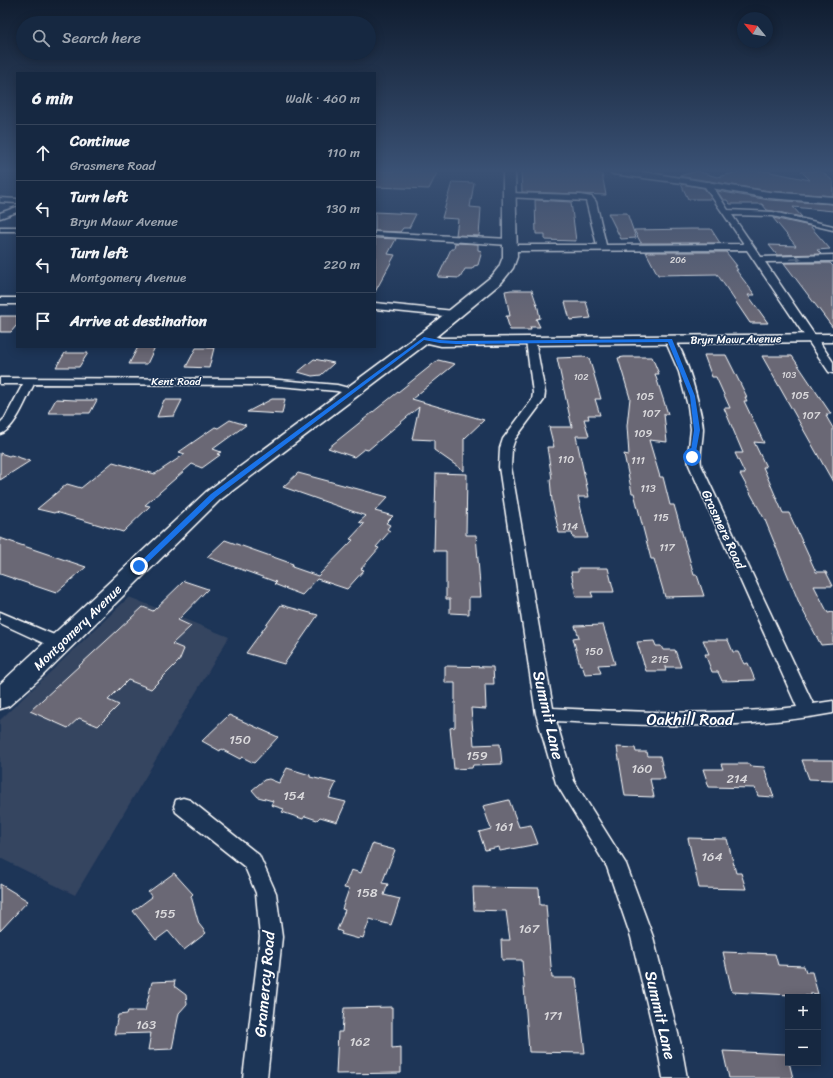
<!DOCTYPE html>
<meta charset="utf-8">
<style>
:root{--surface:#162841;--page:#1f3048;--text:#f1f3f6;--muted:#9ea6b1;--line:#35445a}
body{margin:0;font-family:Sriracha,sans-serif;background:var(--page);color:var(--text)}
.controls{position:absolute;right:12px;bottom:12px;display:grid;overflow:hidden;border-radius:0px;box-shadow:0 2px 10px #0003}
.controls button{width:36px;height:36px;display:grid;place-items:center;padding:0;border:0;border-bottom:1px solid var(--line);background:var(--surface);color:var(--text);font:20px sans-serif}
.compass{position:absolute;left:737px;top:12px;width:36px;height:36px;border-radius:50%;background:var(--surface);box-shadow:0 2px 10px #0003;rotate:300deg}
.stop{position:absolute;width:12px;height:12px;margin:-9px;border:3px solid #1a73e8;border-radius:50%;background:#fff}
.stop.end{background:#1a73e8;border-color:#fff;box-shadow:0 1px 4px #0008}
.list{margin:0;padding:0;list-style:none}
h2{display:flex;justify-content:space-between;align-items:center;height:52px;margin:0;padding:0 16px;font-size:17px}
h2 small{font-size:13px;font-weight:400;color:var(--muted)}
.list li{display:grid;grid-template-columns:26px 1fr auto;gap:12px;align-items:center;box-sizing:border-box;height:56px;padding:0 16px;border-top:1px solid var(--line)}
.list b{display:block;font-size:15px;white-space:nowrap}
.list p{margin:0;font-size:13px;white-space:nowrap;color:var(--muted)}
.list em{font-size:13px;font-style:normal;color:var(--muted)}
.icon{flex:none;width:22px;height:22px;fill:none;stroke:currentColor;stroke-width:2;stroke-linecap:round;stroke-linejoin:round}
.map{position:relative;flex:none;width:833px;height:1078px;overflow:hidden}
.search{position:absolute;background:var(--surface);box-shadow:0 2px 10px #0003;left:16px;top:16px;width:360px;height:44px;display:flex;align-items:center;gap:10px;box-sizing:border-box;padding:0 14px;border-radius:22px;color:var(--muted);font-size:15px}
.panel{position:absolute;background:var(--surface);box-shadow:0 2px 10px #0003;left:16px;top:72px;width:360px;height:276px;border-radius:0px}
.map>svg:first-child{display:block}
.built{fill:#344460}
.building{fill:#6a6774;stroke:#fff}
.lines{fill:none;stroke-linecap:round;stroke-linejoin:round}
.minor-casing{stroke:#fff;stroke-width:3}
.tertiary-casing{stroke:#fff;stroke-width:3}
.primary-casing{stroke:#fff;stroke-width:3}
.minor{fill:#1d3557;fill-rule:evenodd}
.tertiary{fill:#1d3557;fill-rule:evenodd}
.primary{fill:#1d3557;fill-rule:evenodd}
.oneway{fill:#6c7c92}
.route{fill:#1a73e8}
.labels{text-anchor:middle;stroke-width:3;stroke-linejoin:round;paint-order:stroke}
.far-number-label{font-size:9px;fill:#dad9dc}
.far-street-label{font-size:11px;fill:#fff;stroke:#1d3557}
.number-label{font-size:11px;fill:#dad9dc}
.street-label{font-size:13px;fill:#fff;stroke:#1d3557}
.near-number-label{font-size:13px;fill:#dad9dc}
.near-street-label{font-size:16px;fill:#fff;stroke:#1d3557}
</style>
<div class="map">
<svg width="833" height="1078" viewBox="0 0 833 1078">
<rect width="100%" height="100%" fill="#1d3557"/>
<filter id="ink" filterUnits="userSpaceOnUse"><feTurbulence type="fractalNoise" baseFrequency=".025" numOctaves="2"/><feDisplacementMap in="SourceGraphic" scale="8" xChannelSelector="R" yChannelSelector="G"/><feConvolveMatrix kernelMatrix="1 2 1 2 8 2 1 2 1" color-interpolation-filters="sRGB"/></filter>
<g filter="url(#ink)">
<path class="built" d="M129,597L229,637L75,895L0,858V720Z"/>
<g class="building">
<path d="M375,171H438L429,189L375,187Z"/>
<path d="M521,171H573L602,174L606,195L522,192Z"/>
<path d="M697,171L717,177L743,171H766L810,180L801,171H821L833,181V196L769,191L679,176Z"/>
<path d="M452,182L474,183L470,207L481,208L479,236L456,235L458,219L442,218Z"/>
<path d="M681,184L704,188L712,199H688Z"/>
<path d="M717,191L769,200L833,204V211L793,207L802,217L767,210L762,204H730L727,200H723Z"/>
<path d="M535,200L571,202L576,241L545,240V234H536Z"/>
<path d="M375,212L416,214L409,228H403L400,232L375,231Z"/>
<path d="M608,213H627L636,238L621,239Z"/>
<path d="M773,218L810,226L830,249L817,250L821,254L777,255L769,245L796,246Z"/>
<path d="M691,229H711L720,243H641L634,230Z"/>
<path d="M375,238L396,239L388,254L395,255L375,292Z"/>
<path d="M455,243L478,244V250L482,251L478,265L474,266L472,269H465L460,278L438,277L451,249H454Z"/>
<path d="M646,252H726L737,266H735L738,270H736L755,295H748L768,323H750L717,274L658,275Z"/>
<path d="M784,263H830L833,266V328Z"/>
<path d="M511,290H532L538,308L540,318L536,319L540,327H530L531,330H510L506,316H510L505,291Z"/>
<path d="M565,302H586L591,318L570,320Z"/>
<path d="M0,316H17V325L11,332H0Z"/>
<path d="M138,347H155L147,364H129Z"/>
<path d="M196,348H214L209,368L186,367Z"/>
<path d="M65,353H88L79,367H56Z"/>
<path d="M704,355H726L747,397H745L747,401H744L764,443L754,442L766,467H763L783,513H789L816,572H826L833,586H814L828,613L833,612V644L821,645L800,605L765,520L740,474H745L735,453H743L724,408H730L716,377H712Z"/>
<path d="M762,356H792L831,414H826L828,416H826L833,428V482Z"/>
<path d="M584,357L589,358L595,378L601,399H595L600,415H588L589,419H584L589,436H576L589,497H578L588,538H573L572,533H559L552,501L550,479H552L547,447H554L549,427H572L557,358Z"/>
<path d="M624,357H652L659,374H655L668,414H664L667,442L649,440L660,477H663L670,505H674L694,575H697L704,596L665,597L654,559H651L634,493H632L624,454L629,455L627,426L630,398L618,358Z"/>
<path d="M314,359L334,363L321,375L312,376L298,372Z"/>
<path d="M438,360L455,364L412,399L484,420L464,439V471L434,450V440L412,439L419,407L368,450L364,449L354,457L328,448Z"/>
<path d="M56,399L75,400H97L90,413H48Z"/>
<path d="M272,399H285L282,414L247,412Z"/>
<path d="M164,400H182L174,416L157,417Z"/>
<path d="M230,420L246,425L213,449L221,452L217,454L220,455L202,468L192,464L145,505L150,506L123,532L56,512L54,513L37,509L67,484L81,488L113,462L155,474L185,454L179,452L215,427L218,428Z"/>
<path d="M0,453L9,456L11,455L30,461L0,480Z"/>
<path d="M298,473L388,497L375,511L393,516L386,523L390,525L387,529L390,531L376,547L379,548L361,569L364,570L347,589L317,579L302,595L274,584L276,582L207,557L225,540L293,564L292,567L318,576L353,540L350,539L364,524L359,522L366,516L283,487Z"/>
<path d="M436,473L467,474L466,535H476L481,597H469V614L450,613V599H446V551H434Z"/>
<path d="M0,538L86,567L56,593L0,574Z"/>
<path d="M578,568H608L614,592H591L593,597H576L571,572H578Z"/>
<path d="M184,581L208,589L178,620L191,626L172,644L184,649L179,661L151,689L128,680L108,700L119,705L98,726L79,718L68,728L30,711L143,607L153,611Z"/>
<path d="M281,605L318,615L284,664L246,653Z"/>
<path d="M603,625L615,664L598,665L601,673L585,674L582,665H580L573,638L579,637L575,626Z"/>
<path d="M703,640H728L733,652H738L744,664L748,663L755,680L722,681L718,672H712L705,654H709Z"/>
<path d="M654,641L656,646H661L663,650H675L681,667H665L666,671H646L637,642Z"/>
<path d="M445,666L493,667L494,684H485L486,709L471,708L474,745L500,744L502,764L473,765L472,768L454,769L450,728L455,727V683H445Z"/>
<path d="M229,715L278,737L254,763L242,757L240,759L221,749L220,751L202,741Z"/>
<path d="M617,747L635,748L636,752H647L648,756H660L665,779H650L654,797L625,796Z"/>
<path d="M802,760H833V780L809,779Z"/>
<path d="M721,764H749L750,766L764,767L774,797L758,796L755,788L709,787L703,769H723Z"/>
<path d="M287,768L310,775V777L336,783L329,798L346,802L337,822L320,817L317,820L305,816L303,819L282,812L284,809L271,805L273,801L258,797L252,790L264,780L269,779L279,783Z"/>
<path d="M509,800L519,827L531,825L538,844L500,851L499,847L485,850L479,832L491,829L483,806Z"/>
<path d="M688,838L727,839L736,873H741L746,889L699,888Z"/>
<path d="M372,844L395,850L382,883L388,884L384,895L400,899L391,925L370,919L363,938L360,937L359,939L341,934L342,932L337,930L345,910L342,909L349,889L344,888L351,870L361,873Z"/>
<path d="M174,873L193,894L191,896L199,924L206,933L184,950L168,931L156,940L133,911L152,897L148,892Z"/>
<path d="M0,884L28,901L0,931Z"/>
<path d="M473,887L539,888L540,905H546L552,978H576L585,1053L529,1052L522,960H502L501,940H510L506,911L474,910Z"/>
<path d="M723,952L775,954L778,965L804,966L806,972H812L818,994L811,993V996L732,992Z"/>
<path d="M175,981L174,986L186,995L187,1004L179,1013L172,1049L148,1050L151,1033L114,1034L118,1015L127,1014L128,1011H145L152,982Z"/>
<path d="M392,1007V1048L401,1047V1073L336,1074L338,1032H342L344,1008Z"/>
<path d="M723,1051L787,1054L793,1078H729Z"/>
</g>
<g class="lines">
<defs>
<g id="minor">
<path d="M704,182H710L728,210L773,212L833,226V230L773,216L732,215L761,257L833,255V261L765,262L833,362V373L829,372L747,250L510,251L506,248L510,245H597L586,201L507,197L506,195L510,193L580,195L592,197L596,202L606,245L744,244L703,184Z"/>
<path d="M0,198L17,199V203L0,202Z"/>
<path d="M17,207V212L0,218V213Z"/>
<rect x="0" y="227" width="17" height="4"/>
<path d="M375,232L509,239L513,242L509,245L375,236Z"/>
<rect x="0" y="298" width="17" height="6"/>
<path d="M375,303L454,311L459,314L454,317L375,309Z"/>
<path d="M670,337C684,340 702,413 703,428C703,441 699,452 701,465L813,704L833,701V713C741,730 649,726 556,721L574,781L626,864L653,937L681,1045L687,1078H663L657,1045L631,937L607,867L556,783L536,714L499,467L500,448L503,439L532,400L533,393L526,341L527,339H535L545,393L544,400L515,439L512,448L511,467L553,708C634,712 715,716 797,707L689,465L688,456L691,429L688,406L679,372L665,340Z"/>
<path d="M0,378L268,379L337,385L356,390L358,392L352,395L337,391L268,385L34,384C27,397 15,430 0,434V423L5,418L23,384H0Z"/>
<path d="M0,612L66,640L68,644L66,648L60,650L54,648L0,623Z"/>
<path d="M183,798L190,800L259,855L276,893L282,937L267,1078H243L260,937L256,893L245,867L176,812L174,806L176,800Z"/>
</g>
<g id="tertiary">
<path d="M609,171H637L769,192L833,197V203L769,198L682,183L613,174Z"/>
<path d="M424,334L441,338L833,334V342L441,346L419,341L417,338L419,335Z"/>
</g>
<path id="primary" d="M503,171H515L517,257L513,268L502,282L438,335L220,500L37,681L9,706L0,709V684L206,492L426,329L492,276L499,267L503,257Z"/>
</defs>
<use href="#minor" class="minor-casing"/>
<use href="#tertiary" class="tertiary-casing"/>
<use href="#primary" class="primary-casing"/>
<use href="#minor" class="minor"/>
<use href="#tertiary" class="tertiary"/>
<use href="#primary" class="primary"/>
</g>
<defs><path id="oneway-solid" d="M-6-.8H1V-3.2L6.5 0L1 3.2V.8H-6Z"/></defs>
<use class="oneway" href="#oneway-solid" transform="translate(796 259) rotate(-2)"/>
</g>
<linearGradient id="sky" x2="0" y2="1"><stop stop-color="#101d30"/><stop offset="0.53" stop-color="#3a5174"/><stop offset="1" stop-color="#3a5174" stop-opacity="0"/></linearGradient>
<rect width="833" height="322" fill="url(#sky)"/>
<path class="route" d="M424,337L440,340L456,341L672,339L695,396L700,430L695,457L692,459L690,457L694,430L690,396L668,342L456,344L440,343L424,340L216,497L142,568H137V565L211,494Z"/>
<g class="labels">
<g class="far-number-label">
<text x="678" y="263">206</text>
<text x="789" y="378">103</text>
<text x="581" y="380">102</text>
</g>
<g class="far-street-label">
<text transform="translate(736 339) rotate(-1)" y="4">Bryn Mawr Avenue</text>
<text x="176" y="385">Kent Road</text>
</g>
<g class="number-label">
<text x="800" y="399">105</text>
<text x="645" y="400">105</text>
<text x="651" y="417">107</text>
<text x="811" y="419">107</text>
<text x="643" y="437">109</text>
<text x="566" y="463">110</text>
<text x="638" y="464">111</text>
<text x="648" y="492">113</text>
<text x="661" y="521">115</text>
<text x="570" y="530">114</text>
<text x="667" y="551">117</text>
<text x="594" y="655">150</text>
<text x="660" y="663">215</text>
</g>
<g class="street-label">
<text transform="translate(724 529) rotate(65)" y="5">Grasmere Road</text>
<text transform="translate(77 627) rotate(-44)" y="5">Montgomery Avenue</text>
</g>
<g class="near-number-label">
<text x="240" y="744">150</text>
<text x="477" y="760">159</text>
<text x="642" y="773">160</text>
<text x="737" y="783">214</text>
<text x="294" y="800">154</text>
<text x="504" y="831">161</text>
<text x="712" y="861">164</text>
<text x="367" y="897">158</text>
<text x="165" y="918">155</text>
<text x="529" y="933">167</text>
<text x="553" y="1020">171</text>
<text x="146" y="1029">163</text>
<text x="360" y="1046">162</text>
</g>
<g class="near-street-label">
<text transform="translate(549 715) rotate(77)" y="6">Summit Lane</text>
<text x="690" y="725">Oakhill Road</text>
<text transform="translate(264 984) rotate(-85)" y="6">Gramercy Road</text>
<text transform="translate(661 1015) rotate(77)" y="6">Summit Lane</text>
</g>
</g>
</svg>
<div class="controls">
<button>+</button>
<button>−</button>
</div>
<svg class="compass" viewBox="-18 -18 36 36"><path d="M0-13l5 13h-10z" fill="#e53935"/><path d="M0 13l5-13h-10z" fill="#9ea6b1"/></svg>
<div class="stop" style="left:692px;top:457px"></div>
<div class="stop end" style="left:139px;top:566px"></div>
<div class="search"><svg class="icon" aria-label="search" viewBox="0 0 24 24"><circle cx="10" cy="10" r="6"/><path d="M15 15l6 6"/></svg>Search here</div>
<section class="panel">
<h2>6 min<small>Walk · 460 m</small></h2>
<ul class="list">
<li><svg class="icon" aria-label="ahead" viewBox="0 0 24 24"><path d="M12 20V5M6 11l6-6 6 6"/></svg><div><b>Continue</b><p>Grasmere Road</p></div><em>110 m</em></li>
<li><svg class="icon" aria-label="left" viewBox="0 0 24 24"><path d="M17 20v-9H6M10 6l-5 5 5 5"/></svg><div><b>Turn left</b><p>Bryn Mawr Avenue</p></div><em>130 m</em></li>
<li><svg class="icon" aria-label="left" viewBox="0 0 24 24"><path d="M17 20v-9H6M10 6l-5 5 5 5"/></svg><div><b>Turn left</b><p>Montgomery Avenue</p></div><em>220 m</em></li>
<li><svg class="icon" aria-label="arrive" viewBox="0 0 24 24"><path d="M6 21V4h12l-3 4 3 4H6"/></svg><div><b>Arrive at destination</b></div></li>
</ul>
</section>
</div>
